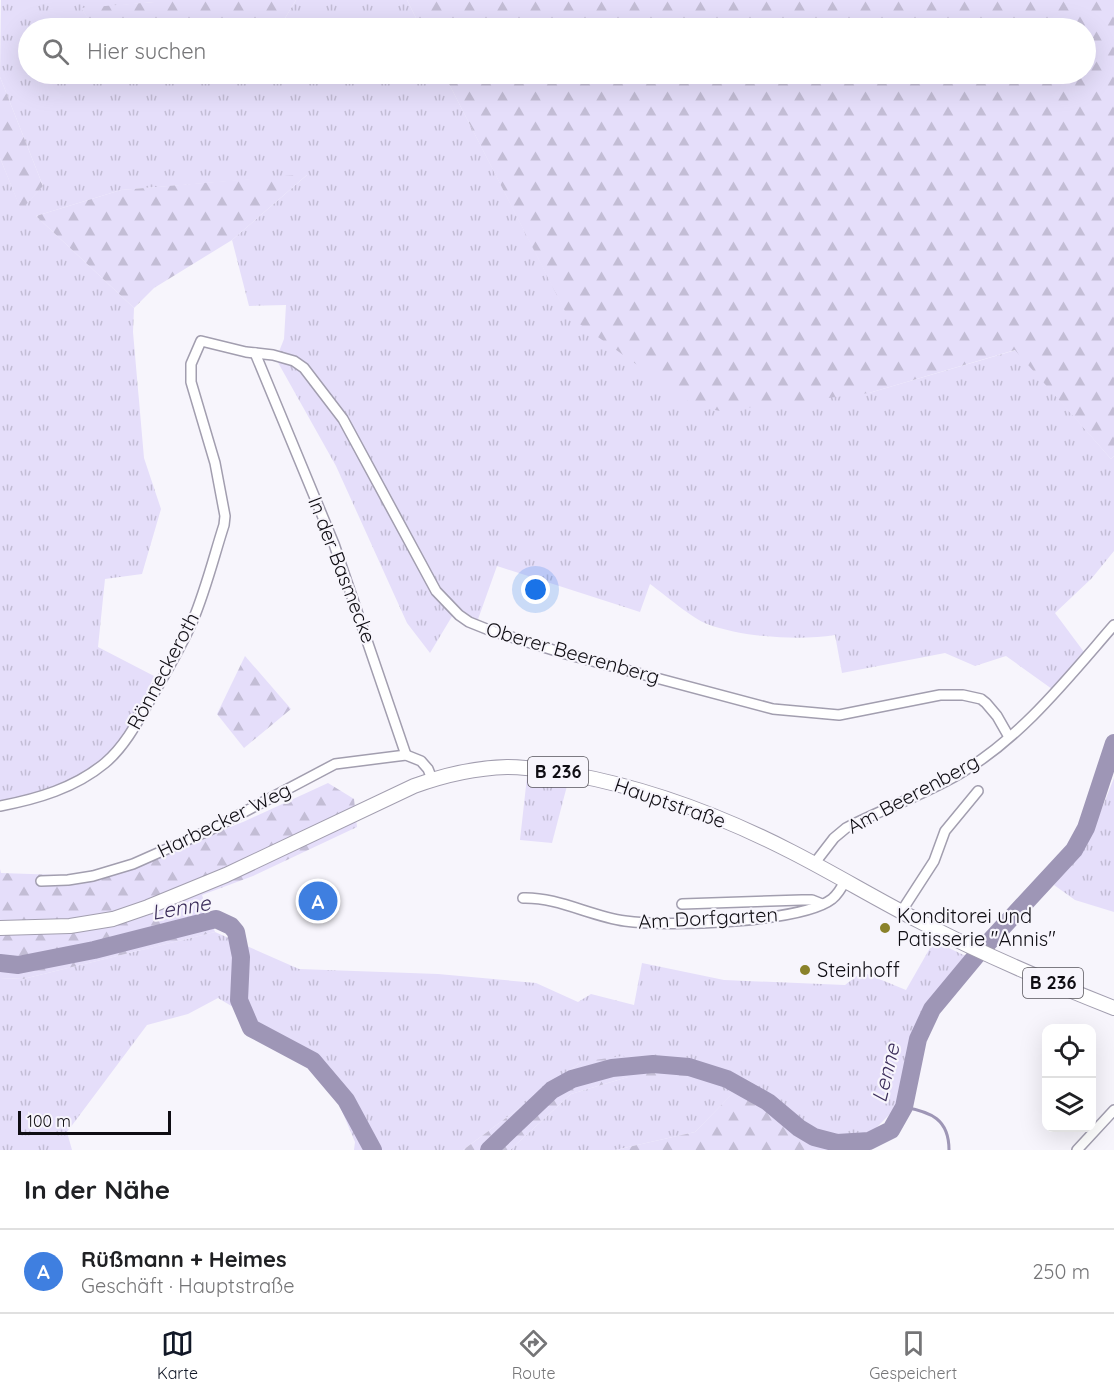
<!DOCTYPE html>
<html lang="de">
<meta charset="utf-8">
<style>
:root{--surface:#fff;--page:#f2f2f2;--text:#202124;--muted:#757577;--line:#e0e0e0;--accent:#111827}
body{margin:0;font-family:Quicksand,sans-serif;background:var(--page);color:var(--text)}
.controls{position:absolute;right:18px;bottom:18px;display:grid;overflow:hidden;border-radius:12px;box-shadow:0 6px 24px #0002}
.controls button{width:54px;height:54px;display:grid;place-items:center;padding:0;border:0;border-bottom:2px solid var(--line);background:var(--surface);color:var(--text);font:30px sans-serif}
.scale{position:absolute;left:18px;bottom:15px;width:153px;box-sizing:border-box;padding-left:6px;border:3px solid #0f0d13;border-top:0;font-size:16px;line-height:21px;white-space:nowrap;color:#0f0d13;-webkit-text-stroke:4px #f7f5fc;paint-order:stroke}
.you{position:absolute;left:536px;top:590px;width:21px;height:21px;margin:-15px;border:4px solid #fff;border-radius:50%;background:#1a73e8;box-shadow:0 0 0 9px #1a73e833}
.badge{display:grid;place-items:center;width:39px;height:39px;border-radius:50%;background:var(--accent);color:#fff;font-size:20px;font-weight:700}
.pin{position:absolute;translate:-50% -50%;border:3px solid #fff;box-shadow:0 2px 6px #0006}
.list{margin:0;padding:0;list-style:none}
h2{display:flex;justify-content:space-between;align-items:center;height:78px;margin:0;padding:0 24px;font-size:26px}
h2 small{font-size:20px;font-weight:400;color:var(--muted)}
.list li{display:grid;grid-template-columns:39px 1fr auto;gap:18px;align-items:center;box-sizing:border-box;height:84px;padding:0 24px;border-top:2px solid var(--line)}
.list b{display:block;font-size:22px;white-space:nowrap}
.list p{margin:0;font-size:20px;white-space:nowrap;color:var(--muted)}
.list em{font-size:20px;font-style:normal;color:var(--muted)}
.icon{flex:none;width:33px;height:33px;fill:none;stroke:currentColor;stroke-width:2;stroke-linecap:round;stroke-linejoin:round}
.map{position:relative;flex:none;width:1114px;height:1150px;overflow:hidden}
.search{position:absolute;background:var(--surface);box-shadow:0 6px 24px #0002;left:18px;right:18px;top:18px;height:66px;display:flex;align-items:center;gap:15px;box-sizing:border-box;padding:0 21px;border-radius:33px;color:var(--muted);font-size:22px}
.sheet{height:162px;background:var(--surface)}
nav{display:flex;justify-content:space-around;align-items:center;box-sizing:border-box;height:84px;border-top:2px solid var(--line);background:var(--surface);font-size:16px;color:var(--muted)}
nav a{display:grid;justify-items:center;gap:3px}
nav .on{color:var(--accent)}
.map>svg:first-child{display:block}
.grass{fill:url(#grass-tufts)}
.forest{fill:url(#forest-firs)}
.lines{fill:none;stroke-linecap:round;stroke-linejoin:round}
.stream{stroke:#9e96b6;stroke-width:3}
.river{stroke:#9e96b6;stroke-width:18}
.street-casing{stroke:#a29eaf;stroke-width:12}
.primary-casing{stroke:#a29eaf;stroke-width:16}
.street{stroke:#fff;stroke-width:9}
.primary{stroke:#fff;stroke-width:14}
.poi-dot{fill:#8a822a;stroke:#f7f5fc;stroke-width:2}
.labels{text-anchor:middle;stroke-width:4.5;stroke-linejoin:round;paint-order:stroke}
.shield{fill:#f7f5fc;stroke:#555359;stroke-width:1.5}
.shield-label{font-size:18px;font-weight:bold;fill:#0f0d13}
.street-label{font-size:20px;fill:#0f0d13;stroke:#f7f5fc}
.poi-label{font-size:20px;fill:#0f0d13;stroke:#f7f5fc;text-anchor:start}
.water-label{font-size:21px;font-style:italic;fill:#3d2f5c;stroke:#f7f5fc}
</style>
<div class="map">
<svg width="1114" height="1150" viewBox="0 0 1114 1150">
<defs>
<pattern id="grass-tufts" width="24" height="20" patternUnits="userSpaceOnUse" patternTransform="scale(1.5)"><rect width="24" height="20" fill="#e5defa"/><path d="M3 7l-1-3M5 7V3M7 7l1-3M15 17l-1-3M17 17v-4M19 17l1-3" fill="none" stroke="#c3bdd5"/></pattern>
<pattern id="forest-firs" width="22" height="20" patternUnits="userSpaceOnUse" patternTransform="scale(1.5)"><rect width="22" height="20" fill="#e5defa"/><path d="M5 1l3.5 6h-7zM16 11l3.5 6h-7z" fill="#c3bdd5"/></pattern>
</defs>
<rect width="100%" height="100%" fill="#f7f5fc"/>
<g class="grass">
<path d="M1,0H154V2L82,9L94,28H28V74H444L567,314L869,393L1016,350L1111,459L1114,456V551L1092,578L1055,613L1084,652L1052,689L1006,656L975,666L945,653L842,673L835,635C799,641 741,637 707,624C693,619 664,594 650,584L640,612L497,566L477,622L454,613L430,653L407,623L336,466L276,359L284,339L286,305L249,306L232,240L307,175L121,190L36,216L134,308L133,332L144,458L161,509L142,574L105,579L98,647L154,676C142,704 127,743 103,763C74,787 35,796 0,801V158L21,209L43,186L0,77Z"/>
<path d="M296,0H407L421,28H279Z"/>
<path d="M527,777L568,782L552,843L520,840Z"/>
<path d="M1114,778V912L1075,900L1054,885L1098,818Z"/>
<path d="M215,932L299,969L438,974L536,983L578,1002L591,994L634,1005L642,963L724,980L845,985L862,972L906,990L934,941L970,958L930,1004L912,1038L897,1107L868,1136L835,1142L815,1134L747,1079L695,1132L615,1150H510L571,1094L628,1077H711L581,1062L463,1150H354L355,1142L320,1059L218,998L188,1014L147,1025L67,1132L72,1150H0V978L23,979Z"/>
</g>
<g class="forest">
<path d="M154,0H296L279,28H221L203,20L158,28H94L81,8L154,2Z"/>
<path d="M407,0H1114V456L1111,459L1015,350L869,393L720,411L695,406L567,315L444,74H1086V28H421Z"/>
<path d="M0,77L43,186L21,210L0,158Z"/>
<path d="M308,174L232,240L154,288L134,308L36,216L121,190Z"/>
<path d="M245,656L291,709L244,748L217,714Z"/>
<path d="M328,783L354,799L357,827L253,876L202,895L215,932L23,979L0,978V869L1,873L60,875L116,871L243,822Z"/>
<path d="M622,1056L711,1068V1077H628L571,1094L510,1150H463L581,1062Z"/>
<path d="M727,1072L747,1079L815,1134L835,1142L868,1136L849,1150H615L695,1132L735,1091L724,1079Z"/>
</g>
<g class="lines">
<path class="stream" d="M904,1107C931,1112 949,1119 949,1150"/>
<g class="river">
<path d="M0,963L18,965L94,950L216,919L231,926L236,932L241,957L239,1000L251,1028L313,1061L346,1100L373,1150"/>
<path d="M489,1150L552,1090L572,1079L612,1068L653,1064L689,1067L727,1079L768,1102L799,1128L814,1137L837,1143L869,1141L891,1130L904,1107L918,1039L932,1009L976,956L1074,850L1086,828L1114,743"/>
</g>
<defs>
<g id="street">
<path d="M255,353L334,544L406,755"/>
<path d="M0,806C37,799 75,788 105,763C124,747 137,723 150,700C165,674 181,648 193,620C206,589 214,556 224,525L225,516L215,463L191,382V364L201,341L246,352L273,355L294,361L304,368L343,419L436,591L459,615L469,622L489,630L566,654L773,709L839,715L940,695H963L981,699L986,703L997,716L1009,737"/>
<path d="M814,864L834,838L846,828C883,809 923,795 959,774C1021,738 1067,679 1114,625"/>
<path d="M41,881L68,880L93,876L133,864L212,829L335,764L406,755L421,761L428,769L432,779"/>
<path d="M523,898C558,897 590,916 625,921C665,927 801,923 832,899C838,894 842,887 845,881"/>
<path d="M682,904L802,900H812L822,904"/>
<path d="M901,912L934,861L945,831L978,791"/>
<path d="M1077,1150L1114,1110"/>
</g>
<path id="primary" d="M0,928L70,926L113,919L148,907L226,875L414,786C444,775 474,768 507,767C528,767 549,771 570,774C647,788 722,816 792,852C835,874 876,899 919,921C982,954 1048,982 1114,1008"/>
</defs>
<use href="#street" class="street-casing"/>
<use href="#primary" class="primary-casing"/>
<use href="#street" class="street"/>
<use href="#primary" class="primary"/>
</g>
<g class="poi-dot">
<circle cx="885" cy="928" r="6"/>
<circle cx="805" cy="970" r="6"/>
</g>
<g class="labels">
<g class="shield">
<rect x="528" y="757" width="60" height="30" rx="4.5"/>
<rect x="1023" y="968" width="60" height="30" rx="4.5"/>
</g>
<g class="shield-label">
<text x="558" y="778">B 236</text>
<text x="1053" y="989">B 236</text>
</g>
<g class="street-label">
<text transform="translate(342 570) rotate(69)" y="7">In der Basmecke</text>
<text transform="translate(573 653) rotate(16)" y="7">Oberer Beerenberg</text>
<text transform="translate(163 671) rotate(-62)" y="7">Rönneckeroth</text>
<text transform="translate(913 794) rotate(-28)" y="7">Am Beerenberg</text>
<text transform="translate(670 803) rotate(19)" y="7">Hauptstraße</text>
<text transform="translate(224 820) rotate(-26)" y="7">Harbecker Weg</text>
<text transform="translate(708 918) rotate(-3)" y="7">Am Dorfgarten</text>
</g>
<g class="poi-label">
<text x="897" y="923">Konditorei und<tspan x="897" dy="23">Patisserie "Annis"</tspan></text>
<text x="817" y="977">Steinhoff</text>
</g>
<g class="water-label">
<text transform="translate(181 908) rotate(-10)" y="7">Lenne</text>
<text transform="translate(886 1073) rotate(-76)" y="7">Lenne</text>
</g>
</g>
</svg>
<div class="controls">
<button><svg class="icon" aria-label="locate" viewBox="0 0 24 24"><circle cx="12" cy="12" r="6"/><path d="M12 2v4M12 18v4M2 12h4M18 12h4"/></svg></button>
<button><svg class="icon" aria-label="layers" viewBox="0 0 24 24"><path d="M12 4l9 5-9 5-9-5zM3 14l9 5 9-5"/></svg></button>
</div>
<div class="scale">100 m</div>
<div class="you"></div>
<div class="pin badge" style="left:318px;top:901px;background:#3f7fe0">A</div>
<div class="search"><svg class="icon" aria-label="search" viewBox="0 0 24 24"><circle cx="10" cy="10" r="6"/><path d="M15 15l6 6"/></svg>Hier suchen</div>
</div>
<section class="sheet">
<h2>In der Nähe<small></small></h2>
<ul class="list">
<li><span class="badge" style="background:#3f7fe0">A</span><div><b>Rüßmann + Heimes</b><p>Geschäft · Hauptstraße</p></div><em>250 m</em></li>
</ul>
</section>
<nav>
<a class="on"><svg class="icon" aria-label="map" viewBox="0 0 24 24"><path d="M3 6l6-2 6 2 6-2v14l-6 2-6-2-6 2zM9 4v14M15 6v14"/></svg>Karte</a>
<a><svg class="icon" aria-label="directions" viewBox="0 0 24 24"><path d="M12 3l9 9-9 9-9-9zM9 14v-3h6M13 9l2 2-2 2"/></svg>Route</a>
<a><svg class="icon" aria-label="saved" viewBox="0 0 24 24"><path d="M7 4h10v16l-5-4-5 4z"/></svg>Gespeichert</a>
</nav>
